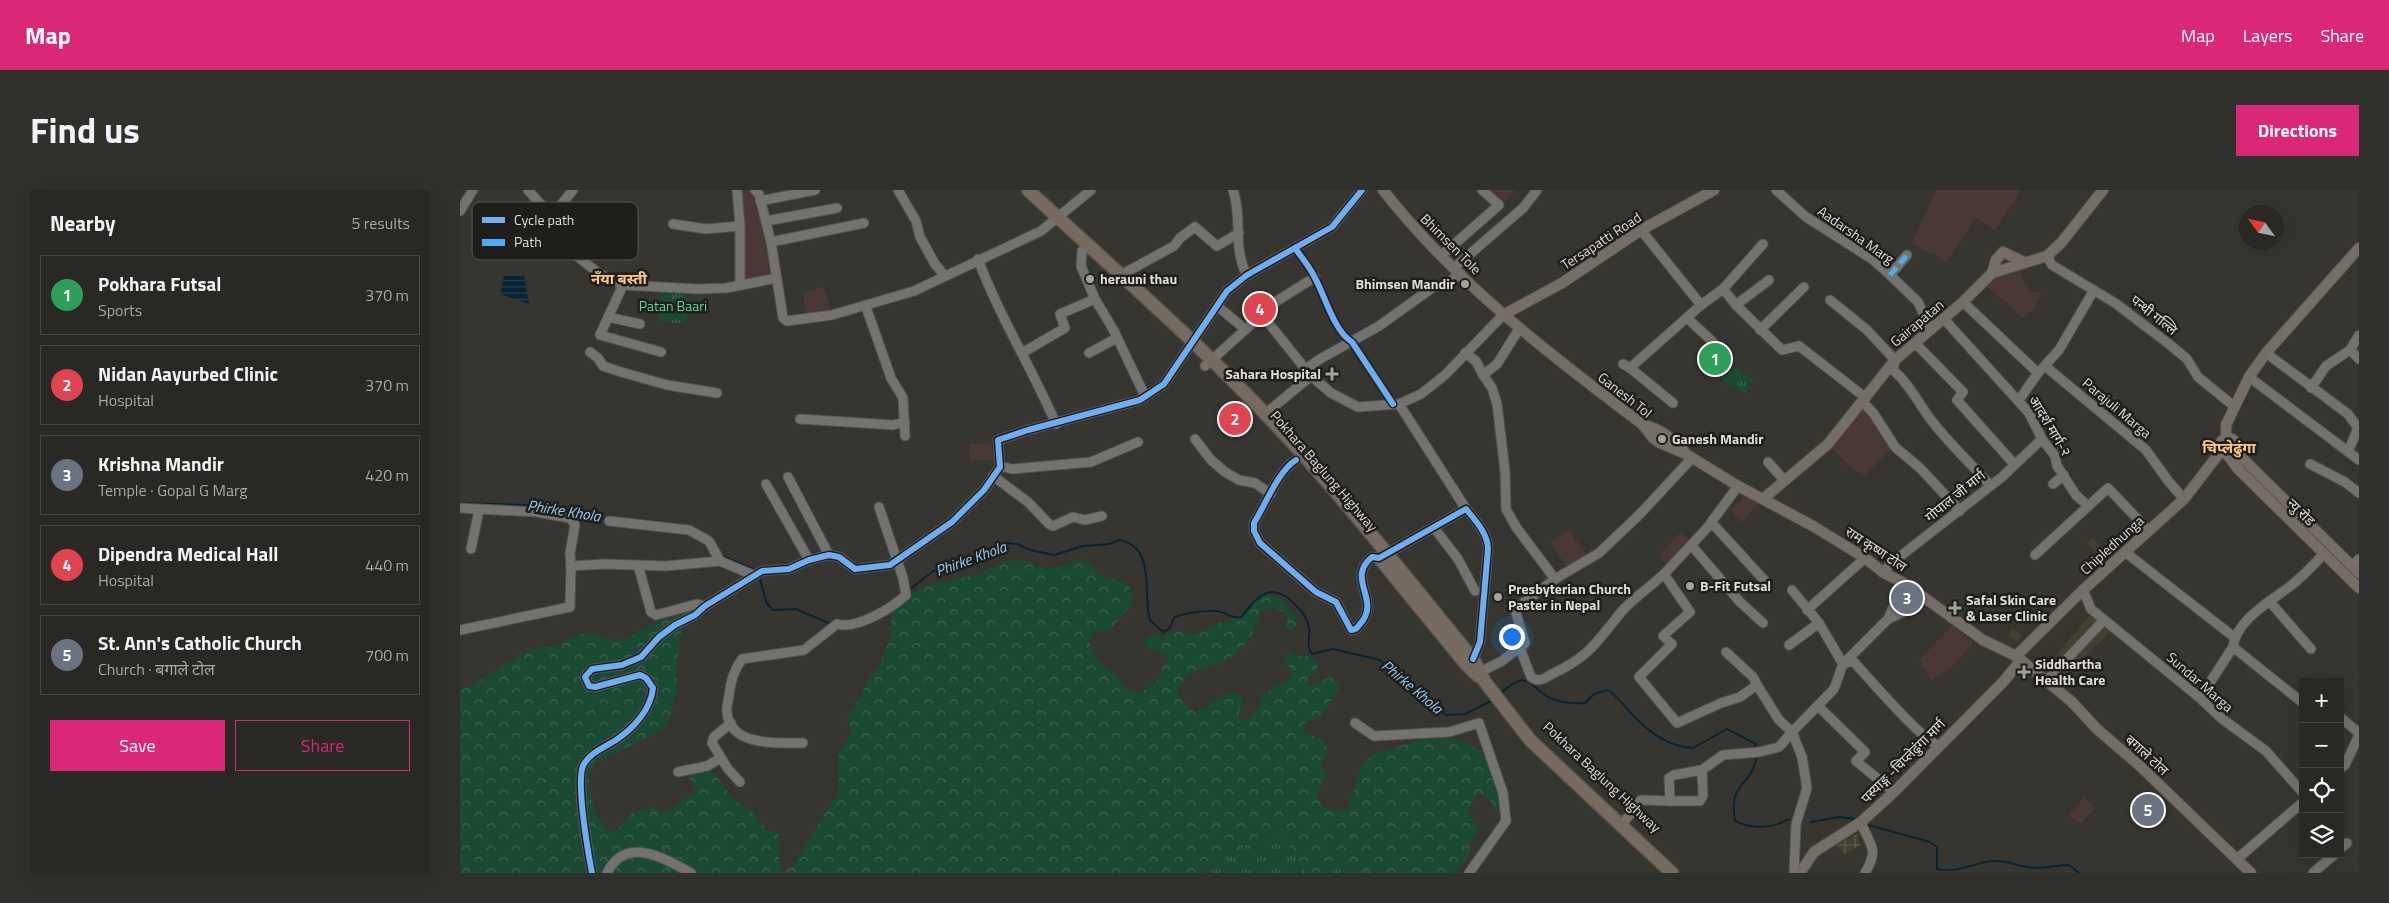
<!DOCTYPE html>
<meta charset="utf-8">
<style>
:root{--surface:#282824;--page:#30302c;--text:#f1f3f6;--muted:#a5a6a6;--line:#444441;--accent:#db2777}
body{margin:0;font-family:"Titillium Web","Noto Sans Devanagari",sans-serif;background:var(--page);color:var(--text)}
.controls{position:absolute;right:15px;bottom:15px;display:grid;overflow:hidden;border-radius:0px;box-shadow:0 5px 20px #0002}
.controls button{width:45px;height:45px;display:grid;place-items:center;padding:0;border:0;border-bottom:1px solid var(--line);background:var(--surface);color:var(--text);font:25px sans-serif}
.compass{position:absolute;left:1779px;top:15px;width:45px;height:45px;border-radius:50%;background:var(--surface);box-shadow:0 5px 20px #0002;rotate:303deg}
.you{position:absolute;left:1051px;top:446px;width:18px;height:18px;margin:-12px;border:4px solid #fff;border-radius:50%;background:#1a73e8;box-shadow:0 0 0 8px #1a73e833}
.badge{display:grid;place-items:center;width:32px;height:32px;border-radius:50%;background:var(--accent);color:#fff;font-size:16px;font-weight:700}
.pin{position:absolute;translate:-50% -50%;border:2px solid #fff;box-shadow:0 1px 5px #0006}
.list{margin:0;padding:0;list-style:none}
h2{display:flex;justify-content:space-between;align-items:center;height:65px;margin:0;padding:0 20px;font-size:21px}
h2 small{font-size:16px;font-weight:400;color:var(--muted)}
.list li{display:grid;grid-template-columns:32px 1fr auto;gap:15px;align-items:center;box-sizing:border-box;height:80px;margin:0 10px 10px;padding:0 10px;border:1px solid var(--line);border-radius:0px}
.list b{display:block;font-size:19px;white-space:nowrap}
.list p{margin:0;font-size:16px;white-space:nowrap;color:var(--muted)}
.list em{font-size:16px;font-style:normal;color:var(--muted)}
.actions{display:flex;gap:10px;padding:15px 20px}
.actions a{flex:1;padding:11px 0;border:1px solid var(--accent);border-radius:0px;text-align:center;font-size:18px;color:var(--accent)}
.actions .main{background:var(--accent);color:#fff}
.icon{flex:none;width:28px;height:28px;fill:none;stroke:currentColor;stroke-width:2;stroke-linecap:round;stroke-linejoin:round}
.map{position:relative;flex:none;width:1899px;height:683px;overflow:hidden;border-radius:0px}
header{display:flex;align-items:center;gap:30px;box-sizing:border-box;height:70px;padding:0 25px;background:var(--accent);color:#fff}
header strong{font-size:24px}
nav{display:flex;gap:28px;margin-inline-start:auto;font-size:18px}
.intro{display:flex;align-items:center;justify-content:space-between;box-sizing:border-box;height:120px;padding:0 30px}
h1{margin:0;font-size:35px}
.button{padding:12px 22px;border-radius:0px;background:var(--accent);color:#fff;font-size:18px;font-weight:700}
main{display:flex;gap:30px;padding:0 30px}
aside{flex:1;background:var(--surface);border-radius:0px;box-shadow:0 5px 20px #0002}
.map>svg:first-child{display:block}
.built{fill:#433f31}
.industrial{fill:url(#industrial-grid)}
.education{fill:#4a3837}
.grass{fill:url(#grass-tufts)}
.forest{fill:url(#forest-crowns)}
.water{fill:url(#water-rules)}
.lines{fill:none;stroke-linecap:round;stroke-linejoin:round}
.stream{stroke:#092331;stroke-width:2}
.minor-casing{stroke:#54524e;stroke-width:11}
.major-casing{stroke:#54524e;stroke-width:12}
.highway-casing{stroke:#54524e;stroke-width:15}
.minor{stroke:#73726f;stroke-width:9}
.major{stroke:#746e66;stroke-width:10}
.highway{stroke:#756b60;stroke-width:12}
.quiet{stroke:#49aef6;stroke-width:5;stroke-dasharray:10 5;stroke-linecap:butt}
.cycleway-casing{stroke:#1f1e1a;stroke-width:9}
.cycleway{stroke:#6dadf4;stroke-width:6}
.poi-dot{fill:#a3a29c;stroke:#1f1e1a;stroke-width:2}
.labels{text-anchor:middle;stroke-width:5;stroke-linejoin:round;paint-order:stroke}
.street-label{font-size:14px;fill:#dedcd6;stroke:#1f1e1a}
.poi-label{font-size:14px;font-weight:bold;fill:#dedcd6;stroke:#1f1e1a;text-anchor:start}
.park-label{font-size:14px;fill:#56da9e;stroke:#1f1e1a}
.neighbourhood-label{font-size:15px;font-weight:bold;fill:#f9c585;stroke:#1f1e1a}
.water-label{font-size:15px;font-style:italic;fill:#90cef9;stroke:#1f1e1a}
.key{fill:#1f1e1a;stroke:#585752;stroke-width:1}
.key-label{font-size:14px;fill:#dedcd6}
</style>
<header>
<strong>Map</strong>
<nav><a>Map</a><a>Layers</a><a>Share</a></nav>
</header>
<div class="intro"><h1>Find us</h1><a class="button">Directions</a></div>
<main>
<aside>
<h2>Nearby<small>5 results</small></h2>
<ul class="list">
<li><span class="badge" style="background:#2e9e5b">1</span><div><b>Pokhara Futsal</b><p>Sports</p></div><em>370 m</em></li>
<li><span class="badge" style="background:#e0444e">2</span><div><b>Nidan Aayurbed Clinic</b><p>Hospital</p></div><em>370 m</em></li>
<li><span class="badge" style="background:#6b7280">3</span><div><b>Krishna Mandir</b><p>Temple · Gopal G Marg</p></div><em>420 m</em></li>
<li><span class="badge" style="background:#e0444e">4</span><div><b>Dipendra Medical Hall</b><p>Hospital</p></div><em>440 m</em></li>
<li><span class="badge" style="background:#6b7280">5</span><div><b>St. Ann's Catholic Church</b><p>Church · बगाले टोल</p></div><em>700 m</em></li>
</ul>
<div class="actions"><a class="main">Save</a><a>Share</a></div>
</aside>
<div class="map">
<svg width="1899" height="683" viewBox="0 0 1899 683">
<defs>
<pattern id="industrial-grid" width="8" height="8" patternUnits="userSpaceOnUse" patternTransform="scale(1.25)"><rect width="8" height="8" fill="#433f31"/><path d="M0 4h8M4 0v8" fill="none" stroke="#5e5a4e"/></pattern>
<pattern id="grass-tufts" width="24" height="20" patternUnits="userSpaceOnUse" patternTransform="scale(1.25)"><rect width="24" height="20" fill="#1b4a33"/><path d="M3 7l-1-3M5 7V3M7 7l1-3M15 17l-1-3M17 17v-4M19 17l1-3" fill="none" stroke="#3c6450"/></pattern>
<pattern id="forest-crowns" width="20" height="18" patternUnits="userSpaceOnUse" patternTransform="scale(1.25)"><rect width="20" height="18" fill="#1b4a33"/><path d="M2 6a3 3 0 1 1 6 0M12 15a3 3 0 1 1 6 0" fill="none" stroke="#3c6450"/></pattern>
<pattern id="water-rules" width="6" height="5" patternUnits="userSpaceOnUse" patternTransform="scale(1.25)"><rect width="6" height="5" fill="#092331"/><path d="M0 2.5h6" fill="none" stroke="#2c424e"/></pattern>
</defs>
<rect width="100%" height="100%" fill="#363530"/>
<g class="built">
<path d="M1633,348L1647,363L1641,368L1627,353Z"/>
<path d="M1631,423L1651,441L1600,491L1584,481Z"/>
<path d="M1553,438L1562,446L1557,452L1548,445Z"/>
</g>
<path class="industrial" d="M1397,644L1401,655L1385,664L1376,655Z"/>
<g class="education">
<path d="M292,0L298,13L311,88L281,92L278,2Z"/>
<path d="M1024,0H1055L1042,16Z"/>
<path d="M1476,0H1562L1535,40L1515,28L1486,73L1474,63L1470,64L1452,53Z"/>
<path d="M1559,80L1564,94L1573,102H1581L1574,120L1562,128L1554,119L1527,97L1532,89Z"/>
<path d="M364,97L371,119L346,125L343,103Z"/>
<path d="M1403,219L1412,227L1430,260L1404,287L1388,275L1372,258Z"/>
<path d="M531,253L534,270L510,271L509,254Z"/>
<path d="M1286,306L1299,313L1281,333L1270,319Z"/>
<path d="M1109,340L1127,366L1107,378L1091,352Z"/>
<path d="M1221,342L1229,349L1207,375L1199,365Z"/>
<path d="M1493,435L1513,453L1492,477L1471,490L1459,470Z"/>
<path d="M1624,607L1635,618L1620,634L1609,625Z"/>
</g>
<g class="grass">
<path d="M199,99L226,101L227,134L198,131Z"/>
<path d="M1276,178L1293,190L1286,203L1270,197L1261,188Z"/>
<path d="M815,643C830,647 835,670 845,680V683H741L784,658L792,647L811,646Z"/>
<path d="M881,670L895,672L901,679L929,683H859L865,675Z"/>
</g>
<path class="forest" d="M623,369L632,374L639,387L662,391L670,398L673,408L670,417L649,440L634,442L629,450L631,460L640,473L656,485L670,501L679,504L700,488L702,478L708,470L707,465L693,461L685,454V449L690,446H703L714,441L731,444L741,443L754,435L779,426L798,408L807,404C819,406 832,419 837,430L835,439L830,441L827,437V426C819,417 810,416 800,422C795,434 793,448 783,457C776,463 766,472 756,475C737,480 725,480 718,503L720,508L734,522C750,519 759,502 776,502L783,509L778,529L783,531C797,527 796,515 804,505C812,496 822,495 831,488L832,483L824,470L829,461L836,466H852L857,473L858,478L848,489L846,494L851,496C861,493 873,478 879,498L866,519L859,527L845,533L844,543L863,550C872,565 866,564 860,575L866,583L867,587L862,591L857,606C863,621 870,622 885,620L888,617L901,577L907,569L917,563L963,549H998L1013,556L1025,566L1032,585L1038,593L1041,620L1036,621L1029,608L1020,603L1016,605L1008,623L1019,640L1011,652L1008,668L995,683H929L901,679L895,672L881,670L865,675L859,683H845L824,647L815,643L811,646L792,647C777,669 760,668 741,683H0V499L7,498L69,460L96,455L122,444L137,445L156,452L166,449L194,433L232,421L221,442L216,480L217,500L211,526L203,540L136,573L128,586L134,619L145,639L155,642L171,623L193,617L202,623C216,619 223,607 237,602L227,583L250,577L272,608L295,624L306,640L317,642C325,654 312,670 325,681L334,675L358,634L379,603V563L391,546L390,536L387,533L388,523L402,506L406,492L419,476L429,452L433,422L438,413L467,395L516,385L548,371L564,370L582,378L593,379Z"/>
<path class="water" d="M44,86H64L69,114L40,104Z"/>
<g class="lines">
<g class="stream">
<path d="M0,313L66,315L146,329"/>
<path d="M171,329L218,334"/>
<path d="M260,365L297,381"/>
<path d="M299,385L306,412L313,420L336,419L371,434"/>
<path d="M449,400L473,381L502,375L527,366L547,353L557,354L570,360L594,365L623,356L649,354L660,350C697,358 682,404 690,430L703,442L709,439L714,428C721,423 749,420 758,421C766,423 772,429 781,427C789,418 796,407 807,403C824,397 846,423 849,437C851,446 845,456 852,464L873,459L920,470L943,492L986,525L1005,524L1033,510"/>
<path d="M1041,503C1070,478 1066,495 1090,508C1101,513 1113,514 1125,513L1134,504L1148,500C1158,506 1162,514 1170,522C1186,540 1208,557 1233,558L1267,539L1296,554L1295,557"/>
<path d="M1297,566C1291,599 1268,590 1275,631C1294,640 1311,639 1329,629"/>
<path d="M1351,632L1379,627L1396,629"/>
<path d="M1408,635L1470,652L1477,657V679C1501,683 1511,673 1533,671C1546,670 1555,675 1567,677C1580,680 1596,675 1609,675L1619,683"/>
</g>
<defs>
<g id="minor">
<path d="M68,0C82,16 96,32 111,46L105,56L138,83L163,95"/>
<path d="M277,0L280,36"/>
<path d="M295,0L299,4L311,52L323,128L327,131L372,125L454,101L581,41L631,0"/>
<path d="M438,0L456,31L460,47L475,74L485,86"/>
<path d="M773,0C783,29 772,58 787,85"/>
<path d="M1316,0L1346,27L1412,69L1430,85L1458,112L1471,140"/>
<path d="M300,11L355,0"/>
<path d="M0,21L13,0"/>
<path d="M91,27L113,0"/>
<path d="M306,31L377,18"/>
<path d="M213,34L246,39L280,36V95"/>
<path d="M1181,40L1241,115"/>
<path d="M311,52L404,33"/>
<path d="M982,65L1039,15L1022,0"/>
<path d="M1587,66L1592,75L1655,113L1709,154L1727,169L1738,187L1775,217"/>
<path d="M518,69C539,126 572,178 596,234"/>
<path d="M995,77L1063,18L1077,0"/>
<path d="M1430,85L1447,65"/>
<path d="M659,86L714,56L720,48L735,37L757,56L779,43"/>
<path d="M1309,90L1276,115L1322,160L1339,156L1406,208"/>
<path d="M1263,99L1303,54"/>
<path d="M635,109L654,141L685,206"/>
<path d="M1370,110L1407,140L1435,170L1433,180C1451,195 1460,217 1475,235C1492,256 1512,275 1530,295"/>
<path d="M1503,112L1578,183"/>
<path d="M757,116L785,139"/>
<path d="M406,117L431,188L443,208L445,246"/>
<path d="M148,127L180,134"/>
<path d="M1227,128L1253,152"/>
<path d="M796,129L807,131L851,186L871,203L898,217L939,214L961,204L985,185L1043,125"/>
<path d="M1484,129L1569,223L1582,249L1595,266L1597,276L1616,305L1628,316"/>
<path d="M1059,139L1037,174L1023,185L1032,198L1037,214L1045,281L1046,319L1056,337L1095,389"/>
<path d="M1300,140L1344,97"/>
<path d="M1899,145L1890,160L1899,169"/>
<path d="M1456,154L1503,202L1497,210L1554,274"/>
<path d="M130,162L138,168L143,176L161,182L207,195L257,203"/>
<path d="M201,162L140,145L163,95L238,99L266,98L317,88"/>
<path d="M562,163L605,138L600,124L635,109L621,76L622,61"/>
<path d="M629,163L657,148"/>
<path d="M1005,163L1016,171L1023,185"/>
<path d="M1806,163L1888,224L1898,238L1888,262"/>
<path d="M1163,174L1170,178L1241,115L1263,99L1276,115"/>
<path d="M745,176L817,111L855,87"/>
<path d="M1585,176L1686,260L1709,292L1724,309"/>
<path d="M1170,178L1213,213"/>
<path d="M846,179L860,169L919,136L972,98L985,94L1001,84"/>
<path d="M1789,187L1899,270"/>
<path d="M1851,198L1866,176L1890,160"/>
<path d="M1559,210L1578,183L1599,160L1634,100"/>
<path d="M1403,212L1414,224L1435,257L1460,278L1500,321"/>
<path d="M939,214L1006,319"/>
<path d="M805,224L851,186"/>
<path d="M340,229L433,235L445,232"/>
<path d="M735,249L751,270L765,282L779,290L795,293L811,304"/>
<path d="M836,270C819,280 805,315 794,333V341L800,353L856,402L876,412L891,440C896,440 897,438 900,434C922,410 885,389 912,367L919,368L1006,319C1016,331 1028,344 1028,359L1020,452L1013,469"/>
<path d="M1308,272L1324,290"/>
<path d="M1850,274L1885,292L1899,303"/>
<path d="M540,276L552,279L631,272L678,252"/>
<path d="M533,286L568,312L589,334L593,336L613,327L625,330L642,326"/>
<path d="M328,287L369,365"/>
<path d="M306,294L349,370"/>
<path d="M1593,294L1604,285"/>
<path d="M0,318L76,322L110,328L115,335L110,363L111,376L145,374L206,376L260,371L293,385"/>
<path d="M149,331L229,340L249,351L260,371"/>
<path d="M1252,333L1305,391"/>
<path d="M975,339L998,369L1015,401"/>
<path d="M1232,356L1280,412L1303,433"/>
<path d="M11,359L19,320"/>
<path d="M1665,362L1774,447"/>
<path d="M1575,365L1648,298L1689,341"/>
<path d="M178,375L191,422L196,425L237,414L245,416"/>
<path d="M1892,376L1899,369"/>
<path d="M1424,383L1429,375L1542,287L1582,249"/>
<path d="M1332,400L1359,433L1383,474L1393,471C1406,485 1465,554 1479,555"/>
<path d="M1623,400L1631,419L1740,508L1761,528L1806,561L1843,603"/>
<path d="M1810,412L1851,459"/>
<path d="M1347,420L1405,368"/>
<path d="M1428,429L1444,422L1462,406"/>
<path d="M0,440L110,417L111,376"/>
<path d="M1329,455L1359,433"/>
<path d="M1773,457L1843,513"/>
<path d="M1060,458L1071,487C1079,493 1085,488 1092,484C1131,466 1137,451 1163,420C1175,407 1191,396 1204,384"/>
<path d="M1266,462L1293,487L1297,495L1280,507L1261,513L1217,533L1179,487L1212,454L1203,446L1230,422L1204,384L1247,338L1278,296"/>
<path d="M1020,482L1042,471L1065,453L1056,423L1058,417L1095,389L1139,363L1180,324L1232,268"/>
<path d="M1587,490L1644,430"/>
<path d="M1740,508L1773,457C1776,429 1813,410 1833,394C1844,385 1854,374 1864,364"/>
<path d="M1358,516L1405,562L1396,571L1434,602"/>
<path d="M1880,527L1899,543"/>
<path d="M271,533L254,547L252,553L268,579L280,592"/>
<path d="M895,533L914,546L989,542L1019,533L1043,603L1046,631L1009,683"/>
<path d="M343,553C319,553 269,557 267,522C266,517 268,511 269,506C270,493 274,480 282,469L344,460L377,434C396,440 432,418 446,405L443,388L419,317"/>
<path d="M1880,579L1885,575L1899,545"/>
<path d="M218,582L247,576L261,568"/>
<path d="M1210,611H1240L1243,606L1242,580"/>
<path d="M1401,632C1410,658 1420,657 1405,683"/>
<path d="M1161,636L1181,610L1210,611L1209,588L1214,585L1242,580L1263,565L1299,562L1319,557L1332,542L1319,530L1297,495"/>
<path d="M1880,659L1887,653"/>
<path d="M1777,669L1843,612"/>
<path d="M132,683C128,662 116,593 123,576C129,563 145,557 156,550C174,538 191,519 193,498L186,488L180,485L135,497L129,496L125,487L132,479L162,475L181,467L199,447L215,435L235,425L245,416L302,381L329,379L349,370L369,365L379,367L395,379L430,375L492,332L524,300L540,277L538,250L568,240L680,210L704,194L767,101L787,85L872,37L902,0"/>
<path d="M147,683C166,645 204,668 231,683"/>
<path d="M1334,683L1336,634L1347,598L1342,567L1332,542L1374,499L1383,474L1428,429L1444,393"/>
<path d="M1853,683L1875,664"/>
</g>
<g id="major">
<path d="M923,0C995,92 1089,164 1182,234L1193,248L1200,253L1226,264L1278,296L1353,336L1405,368L1424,383L1444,393L1523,450L1556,466L1612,512L1637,539L1680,576L1791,683"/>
<path d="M1532,83L1536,70L1543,62L1564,72"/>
<path d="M1043,125L1102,93L1181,40L1254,0"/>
<path d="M1182,234C1200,239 1211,247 1224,261"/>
<path d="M1766,247V235L1789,187L1806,163L1899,58"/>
<circle cx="1768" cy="256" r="8"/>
<path d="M1775,261L1899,383"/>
<path d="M1767,264L1778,279L1899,398"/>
<path d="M1303,309L1368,254L1435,170L1503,112L1532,83L1587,66L1601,53L1643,0"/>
<path d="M1556,466L1623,400L1724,309L1761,261"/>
<path d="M1340,683L1354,662L1401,632L1434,602L1544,491L1561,470"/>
</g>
<g id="highway">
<path d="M568,0C650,76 736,150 813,232C884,307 947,389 1013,469L1025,492L1070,550L1212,683"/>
<path d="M920,369L1005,473L1018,486"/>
</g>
</defs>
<use href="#minor" class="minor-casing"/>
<use href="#major" class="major-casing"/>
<use href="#highway" class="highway-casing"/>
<use href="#minor" class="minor"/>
<use href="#major" class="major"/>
<use href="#highway" class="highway"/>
<path class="quiet" d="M1430,85L1447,65"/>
<defs>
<g id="cycleway">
<path d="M835,58C842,68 850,77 855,88C865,106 874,141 892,152L933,214"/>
<path d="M836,270C819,280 805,315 794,333V341L800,353L856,402L876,412L891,440C896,440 897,438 900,434C922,410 885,389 912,367L919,368L1006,319C1016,331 1028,344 1028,359L1020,452L1013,469"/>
<path d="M132,683C128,662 116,593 123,576C129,563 145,557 156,550C174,538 191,519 193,498L186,488L180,485L135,497L129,496L125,487L132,479L162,475L181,467L199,447L215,435L235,425L245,416L302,381L329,379L349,370L369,365L379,367L395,379L430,375L492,332L524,300L540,277L538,250L568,240L680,210L704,194L767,101L787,85L872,37L902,0"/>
</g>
</defs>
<use href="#cycleway" class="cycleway-casing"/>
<use href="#cycleway" class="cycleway"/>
</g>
<g class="poi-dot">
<circle cx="630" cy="89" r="5"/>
<circle cx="1005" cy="94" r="5"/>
<path d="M869.5 176.5h5v5h5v5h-5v5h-5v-5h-5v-5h5z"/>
<circle cx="1202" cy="249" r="5"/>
<circle cx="1230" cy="396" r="5"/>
<circle cx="1038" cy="407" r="5"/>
<path d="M1492.5 410.5h5v5h5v5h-5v5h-5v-5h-5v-5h5z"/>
<path d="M1561.5 474.5h5v5h5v5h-5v5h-5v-5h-5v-5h5z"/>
</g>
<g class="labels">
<g class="street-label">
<text transform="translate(1396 45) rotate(35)" y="5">Aadarsha Marg</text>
<text transform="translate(1141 51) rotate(-33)" y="5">Tersapatti Road</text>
<text transform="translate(991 54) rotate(45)" y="5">Bhimsen Tole</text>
<text transform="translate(1694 125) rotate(38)" y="5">पन्थी गल्लि</text>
<text transform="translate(1457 133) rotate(-40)" y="5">Gairapatan</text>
<text transform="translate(1165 205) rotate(38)" y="5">Ganesh Tol</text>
<text transform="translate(1657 218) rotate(40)" y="5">Parajuli Marga</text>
<text transform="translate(1590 236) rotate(59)" y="5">आदर्श मार्ग-२</text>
<text transform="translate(864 281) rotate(49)" y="5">Pokhara Baglung Highway</text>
<text transform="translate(1495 306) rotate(-39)" y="5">गोपाल जी मार्ग</text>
<text transform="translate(1841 322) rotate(44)" y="5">न्यु रोड</text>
<text transform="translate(1652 355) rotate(-42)" y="5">Chipledhunga</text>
<text transform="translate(1416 359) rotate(33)" y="5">राम कृष्ण टोल</text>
<text transform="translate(1740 492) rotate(41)" y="5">Sundar Marga</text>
<text transform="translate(1687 565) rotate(42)" y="5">बगाले टोल</text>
<text transform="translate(1443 571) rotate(-45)" y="5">पस्याङ्ग -चिप्लेढुंगा मार्ग</text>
<text transform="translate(1142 587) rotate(43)" y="5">Pokhara Baglung Highway</text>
</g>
<g class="poi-label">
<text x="640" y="94">herauni thau</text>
<text x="995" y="99" text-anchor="end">Bhimsen Mandir</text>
<text x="861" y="189" text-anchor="end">Sahara Hospital</text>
<text x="1212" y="254">Ganesh Mandir</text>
<text x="1240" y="401">B-Fit Futsal</text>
<text x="1048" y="404">Presbyterian Church<tspan x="1048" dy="16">Paster in Nepal</tspan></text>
<text x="1506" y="415">Safal Skin Care<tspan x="1506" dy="16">&amp; Laser Clinic</tspan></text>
<text x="1575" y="479">Siddhartha<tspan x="1575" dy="16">Health Care</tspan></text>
</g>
<g class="park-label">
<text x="213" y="121">Patan Baari</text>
</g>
<g class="neighbourhood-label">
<text x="159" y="94">नँया बस्ती</text>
<text x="1769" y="263">चिप्लेढुंगा</text>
</g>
<g class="water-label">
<text transform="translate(104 321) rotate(9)" y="5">Phirke Khola</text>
<text transform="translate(511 369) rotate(-20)" y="5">Phirke Khola</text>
<text transform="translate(952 497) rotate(40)" y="5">Phirke Khola</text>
</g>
</g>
<rect x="12" y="12" width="166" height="58" rx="8" class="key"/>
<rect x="22" y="27" width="23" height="6" fill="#6dadf4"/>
<rect x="22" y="49" width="23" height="7" fill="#49aef6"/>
<g class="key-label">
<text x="54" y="35">Cycle path</text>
<text x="54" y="57">Path</text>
</g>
</svg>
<div class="controls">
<button>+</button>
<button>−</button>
<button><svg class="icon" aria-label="locate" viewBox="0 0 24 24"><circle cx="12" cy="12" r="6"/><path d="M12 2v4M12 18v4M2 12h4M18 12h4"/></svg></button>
<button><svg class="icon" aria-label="layers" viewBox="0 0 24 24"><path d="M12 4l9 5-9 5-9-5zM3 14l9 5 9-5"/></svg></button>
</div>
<svg class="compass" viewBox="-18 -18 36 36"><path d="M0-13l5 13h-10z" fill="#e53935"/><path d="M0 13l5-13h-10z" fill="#a5a6a6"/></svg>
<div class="you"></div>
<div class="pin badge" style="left:1255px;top:169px;background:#2e9e5b">1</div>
<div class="pin badge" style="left:775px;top:229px;background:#e0444e">2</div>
<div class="pin badge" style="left:1447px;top:408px;background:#6b7280">3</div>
<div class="pin badge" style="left:800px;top:119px;background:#e0444e">4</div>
<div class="pin badge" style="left:1688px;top:620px;background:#6b7280">5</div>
</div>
</main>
